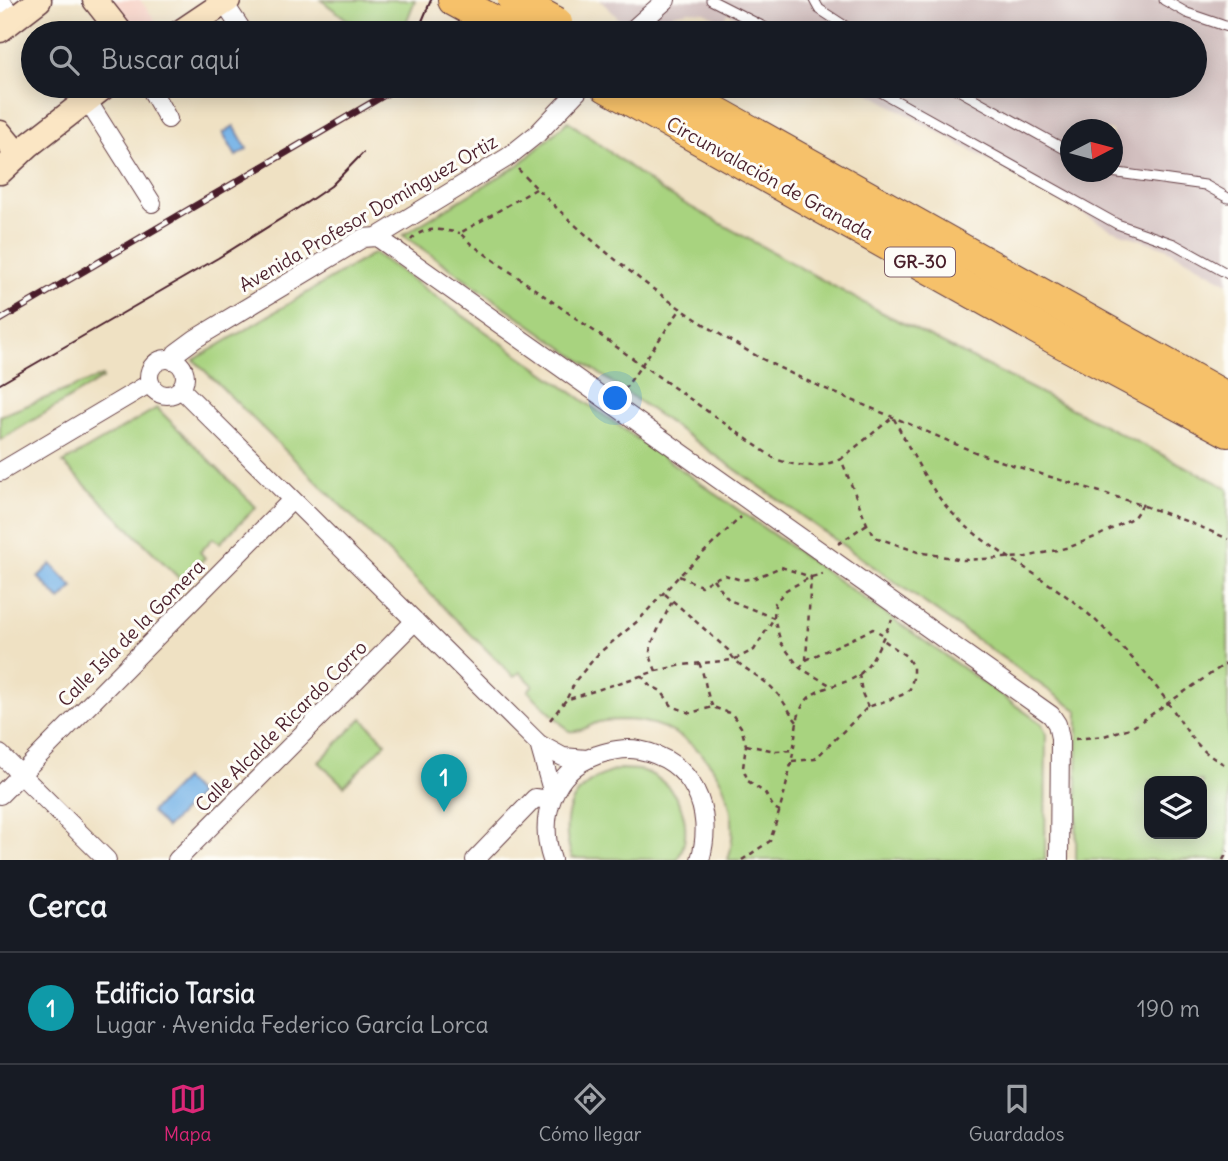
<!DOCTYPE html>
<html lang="es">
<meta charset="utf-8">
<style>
:root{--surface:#171b24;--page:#242831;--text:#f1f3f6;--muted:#9ea1a6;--line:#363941;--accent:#db2777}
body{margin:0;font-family:Delius,sans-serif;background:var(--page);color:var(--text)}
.controls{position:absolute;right:21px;bottom:21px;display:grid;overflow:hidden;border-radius:14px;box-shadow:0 4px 18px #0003}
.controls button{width:63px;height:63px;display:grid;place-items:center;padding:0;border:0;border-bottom:2px solid var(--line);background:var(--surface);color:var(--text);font:35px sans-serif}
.compass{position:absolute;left:1060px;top:119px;width:63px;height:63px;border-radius:50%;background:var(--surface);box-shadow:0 4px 18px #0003;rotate:84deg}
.you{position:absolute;left:616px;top:399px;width:24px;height:24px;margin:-18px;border:5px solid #fff;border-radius:50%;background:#1a73e8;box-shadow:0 0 0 10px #1a73e833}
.badge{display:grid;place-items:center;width:46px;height:46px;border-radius:50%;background:var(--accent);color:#fff;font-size:23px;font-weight:700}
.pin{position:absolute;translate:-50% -58px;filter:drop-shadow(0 2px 4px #0008)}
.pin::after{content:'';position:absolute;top:37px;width:24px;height:21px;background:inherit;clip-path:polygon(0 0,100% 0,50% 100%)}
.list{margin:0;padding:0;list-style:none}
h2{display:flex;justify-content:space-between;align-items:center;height:91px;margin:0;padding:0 28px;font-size:30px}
h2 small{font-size:23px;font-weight:400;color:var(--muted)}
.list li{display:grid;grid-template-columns:46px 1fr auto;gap:21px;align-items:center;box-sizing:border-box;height:112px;padding:0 28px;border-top:2px solid var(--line)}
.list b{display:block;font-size:26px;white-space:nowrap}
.list p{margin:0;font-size:23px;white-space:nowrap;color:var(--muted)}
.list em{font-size:23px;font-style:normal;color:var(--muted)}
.icon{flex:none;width:38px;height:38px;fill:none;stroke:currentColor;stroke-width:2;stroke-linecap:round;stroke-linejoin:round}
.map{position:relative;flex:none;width:1228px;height:860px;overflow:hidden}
.search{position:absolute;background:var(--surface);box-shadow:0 4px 18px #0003;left:21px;right:21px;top:21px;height:77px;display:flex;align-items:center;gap:18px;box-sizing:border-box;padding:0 24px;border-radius:38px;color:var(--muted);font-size:26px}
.sheet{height:203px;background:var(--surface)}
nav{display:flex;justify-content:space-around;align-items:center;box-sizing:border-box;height:98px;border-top:2px solid var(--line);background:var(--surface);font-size:19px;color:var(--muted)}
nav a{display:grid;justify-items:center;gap:4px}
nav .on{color:var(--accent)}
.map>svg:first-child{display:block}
.built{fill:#f7d1c6}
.industrial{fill:#d2bfbf;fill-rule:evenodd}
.green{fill:#a8d37f;stroke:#797955;stroke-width:2;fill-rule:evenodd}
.water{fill:#75b2e7;stroke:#606889;stroke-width:2}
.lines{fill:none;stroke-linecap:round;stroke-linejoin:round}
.lane-casing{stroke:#633c42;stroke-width:11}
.street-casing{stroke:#633c42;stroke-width:20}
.secondary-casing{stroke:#633c42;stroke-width:27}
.highway-casing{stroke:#633c42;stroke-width:34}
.path{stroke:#633c42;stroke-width:2.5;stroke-dasharray:5 5;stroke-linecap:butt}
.lane{stroke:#fff;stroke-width:9}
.street{stroke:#fff;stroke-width:18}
.secondary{stroke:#fbe6c4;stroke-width:24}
.highway{stroke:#f6c16b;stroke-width:32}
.tram{stroke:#4a1f2b;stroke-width:2}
.rail-casing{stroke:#4a1f2b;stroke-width:7}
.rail{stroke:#fdfcf7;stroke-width:4.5;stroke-dasharray:13;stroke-linecap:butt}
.highway-bridge-casing{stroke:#633c42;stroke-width:34;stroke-linecap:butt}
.highway-bridge{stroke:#f6c16b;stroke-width:32}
.labels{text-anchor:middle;stroke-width:6;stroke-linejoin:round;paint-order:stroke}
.shield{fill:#fdfcf7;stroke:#806168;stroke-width:2}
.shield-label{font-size:18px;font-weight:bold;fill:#4a1f2b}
.street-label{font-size:19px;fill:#4a1f2b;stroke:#fdfcf7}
</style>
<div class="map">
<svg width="1228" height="860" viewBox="0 0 1228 860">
<rect width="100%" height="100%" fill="#fdfcf7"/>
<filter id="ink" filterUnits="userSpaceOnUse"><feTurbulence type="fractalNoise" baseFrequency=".0143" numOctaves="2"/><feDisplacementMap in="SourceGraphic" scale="14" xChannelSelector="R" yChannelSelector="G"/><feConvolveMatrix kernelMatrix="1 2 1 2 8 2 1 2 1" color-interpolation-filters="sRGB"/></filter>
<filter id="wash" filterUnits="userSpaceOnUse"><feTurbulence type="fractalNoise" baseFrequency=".00686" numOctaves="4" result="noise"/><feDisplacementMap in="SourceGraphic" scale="28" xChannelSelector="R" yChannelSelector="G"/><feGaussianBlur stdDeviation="1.57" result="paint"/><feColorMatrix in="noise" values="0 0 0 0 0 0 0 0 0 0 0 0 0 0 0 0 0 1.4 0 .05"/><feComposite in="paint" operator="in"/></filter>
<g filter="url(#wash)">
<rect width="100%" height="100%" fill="#efe1c3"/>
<path class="built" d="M108,0H140L156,21L140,33H134Z"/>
<path class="industrial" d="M600,0H1228V283L1166,248L1112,230L857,86H1195V33H764L728,13L723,21L704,12L689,11L673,14L651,33H633ZM1070,130H1112V172H1070Z"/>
<g class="green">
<path d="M321,0H415L402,33H365Z"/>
<path d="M568,121L662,191L875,309L1228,488V860H1076L1078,711L403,235L520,164ZM1149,781H1202V834H1149Z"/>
<path d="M374,253L1042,724L1046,734L1045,860H728C748,793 698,722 626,720C618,720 607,720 599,722C589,725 580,733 569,731L528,691L533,685L520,672L514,677L194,360Z"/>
<path d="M102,376L103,378L0,440V416Z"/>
<path d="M157,408L256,507L220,543L213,538L200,552L205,558L181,580L63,463Z"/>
<path d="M362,718L386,743L344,786L319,762Z"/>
<path d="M621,769C628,770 636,769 643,771C679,783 697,827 677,860L572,858C557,812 573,781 621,769Z"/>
</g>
<g class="water">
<path d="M234,126L247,149L236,156L223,133Z"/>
<path d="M51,564L73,587L60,600L38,577Z"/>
<path d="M184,779L199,795L166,828L151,812Z"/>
</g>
</g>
<g filter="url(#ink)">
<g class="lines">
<defs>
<g id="lane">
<path d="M711,0L776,33"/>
<path d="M814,0L819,9L856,33"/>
<path d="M1164,0L1187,13L1228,27"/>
<path d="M870,86L1117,224L1174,244L1228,274"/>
<path d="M951,86L1070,152"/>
<path d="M1111,172L1205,185L1228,198"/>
</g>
<g id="street">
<path d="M0,0L14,19"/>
<path d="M224,3L244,33"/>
<path d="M629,33L666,0"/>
<path d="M149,86L168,119"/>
<path d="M87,100L152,203"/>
<path d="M377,237L1051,715L1057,724L1060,738L1059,860"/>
<circle cx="167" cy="377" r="18"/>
<path d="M172,360L176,353L195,339L363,238L377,237L508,157L538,133L578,91"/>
<path d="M181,389L539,744L563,757L587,759"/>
<path d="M0,472L150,383"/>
<path d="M539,744L553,794"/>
<path d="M0,754L107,860"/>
<path d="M0,795L292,500"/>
<path d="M177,860L415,621"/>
<path d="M475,860L535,798L550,800"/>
<path d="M552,860C538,818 552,771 597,755C610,751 625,747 639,750C693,760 715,811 700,860"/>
</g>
<g id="secondary">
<path d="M95,0L121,33"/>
<path d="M0,30L39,0"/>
<path d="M179,33L228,0"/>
<path d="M0,133L18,155"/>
<path d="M0,172L29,145L105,86"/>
</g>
<g id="highway">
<path d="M454,0L489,19"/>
<path d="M606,86L1060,341L1228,431"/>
<path d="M669,86L1228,399"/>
</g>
</defs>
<use href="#lane" class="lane-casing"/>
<use href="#street" class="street-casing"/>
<use href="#secondary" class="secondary-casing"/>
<use href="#highway" class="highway-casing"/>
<g class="path">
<path d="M518,169C583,238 659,299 741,347C790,376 843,396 895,418C924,430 953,444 983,455C1065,484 1149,502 1228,539"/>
<path d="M536,189L460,233L471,244L775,459C798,467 817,469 841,459"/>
<path d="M411,240C424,225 442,230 460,233"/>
<path d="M624,390L680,310"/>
<path d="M1143,504L1134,517L1100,535L1070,547L1026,557L963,560L918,552L875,537L867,524L841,459L893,417C908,445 922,475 941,500C969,536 1010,557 1046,582C1071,598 1095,618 1115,640C1134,659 1151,680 1167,701C1186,728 1195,751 1228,766"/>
<path d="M838,544L867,524"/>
<path d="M679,576L701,586L713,579L725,575L741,580L755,578L781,567L811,577L806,660L800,668"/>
<path d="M713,579L729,600L774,618L781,643L800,668L830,685"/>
<path d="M665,594L728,650C737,668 761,675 774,690C783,699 789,712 797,722"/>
<path d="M806,660L873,629L882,634"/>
<path d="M699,663C706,678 705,693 713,707"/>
<path d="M656,671C654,666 651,659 650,654C649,643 667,614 672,601"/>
<path d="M859,674L862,693L868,707"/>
<path d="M641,675L649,685L661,691L672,706L690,713L713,707L732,714L741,727L746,745L743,768L748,781L765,793L774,808L780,811"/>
<path d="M567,698L576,680L599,653L639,620L679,576L741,517"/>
<path d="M550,720L566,700L656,671L682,665L733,660L754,650L774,618L775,603L786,590L811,577L823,574"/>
<path d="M1075,739L1104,736L1133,727L1228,662"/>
<path d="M746,745L776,751L794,750"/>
<path d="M792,761L815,759L868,707L902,695L910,689L913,678V667L906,656L882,639"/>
<path d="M742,860L770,841C779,814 787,786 792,758C796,741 794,721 803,705C816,683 846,688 862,672C875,659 883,636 892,620"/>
<path d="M1223,860L1228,851"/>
</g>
<use href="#lane" class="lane"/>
<use href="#street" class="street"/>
<use href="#secondary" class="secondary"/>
<use href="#highway" class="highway"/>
<g class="tram">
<path d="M417,33L431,0"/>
<path d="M0,384L218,258L306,203L331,186L363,153"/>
</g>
<defs>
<g id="rail">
<path d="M489,33L544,0"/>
<path d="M0,320L400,86"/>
</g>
</defs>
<use href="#rail" class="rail-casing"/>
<use href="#rail" class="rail"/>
<defs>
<g id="highway-bridge">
<path d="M514,0L556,23"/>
<path d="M489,19L514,33"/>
</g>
</defs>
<use href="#highway-bridge" class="highway-bridge-casing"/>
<use href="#highway-bridge" class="highway-bridge"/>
</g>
</g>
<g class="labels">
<rect class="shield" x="885" y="247.5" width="70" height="29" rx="5"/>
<g class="shield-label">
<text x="920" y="268">GR-30</text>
</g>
<g class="street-label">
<text transform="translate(770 178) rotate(29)" y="7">Circunvalación de Granada</text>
<text transform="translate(368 213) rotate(-30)" y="7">Avenida Profesor Domínguez Ortiz</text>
<text transform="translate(131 633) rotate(-45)" y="7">Calle Isla de la Gomera</text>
<text transform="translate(281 726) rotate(-45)" y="7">Calle Alcalde Ricardo Corro</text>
</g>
</g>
</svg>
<div class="controls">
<button><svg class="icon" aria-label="layers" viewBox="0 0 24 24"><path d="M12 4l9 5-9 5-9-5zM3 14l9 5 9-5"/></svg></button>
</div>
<svg class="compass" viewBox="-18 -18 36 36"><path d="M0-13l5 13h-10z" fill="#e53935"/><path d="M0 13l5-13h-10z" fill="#9ea1a6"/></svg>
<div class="you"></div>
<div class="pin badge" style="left:444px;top:812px;background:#0f9aa8">1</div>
<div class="search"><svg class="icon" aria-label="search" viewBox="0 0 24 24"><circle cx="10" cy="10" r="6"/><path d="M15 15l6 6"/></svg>Buscar aquí</div>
</div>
<section class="sheet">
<h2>Cerca<small></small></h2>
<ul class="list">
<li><span class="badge" style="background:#0f9aa8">1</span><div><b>Edificio Tarsia</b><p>Lugar · Avenida Federico García Lorca</p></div><em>190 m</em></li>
</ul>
</section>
<nav>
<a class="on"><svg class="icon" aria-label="map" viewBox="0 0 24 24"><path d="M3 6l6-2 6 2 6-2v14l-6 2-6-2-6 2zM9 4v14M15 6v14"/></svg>Mapa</a>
<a><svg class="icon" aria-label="directions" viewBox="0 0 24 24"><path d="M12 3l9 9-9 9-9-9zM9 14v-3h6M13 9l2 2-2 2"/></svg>Cómo llegar</a>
<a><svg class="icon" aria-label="saved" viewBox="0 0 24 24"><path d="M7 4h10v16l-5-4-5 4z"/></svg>Guardados</a>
</nav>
